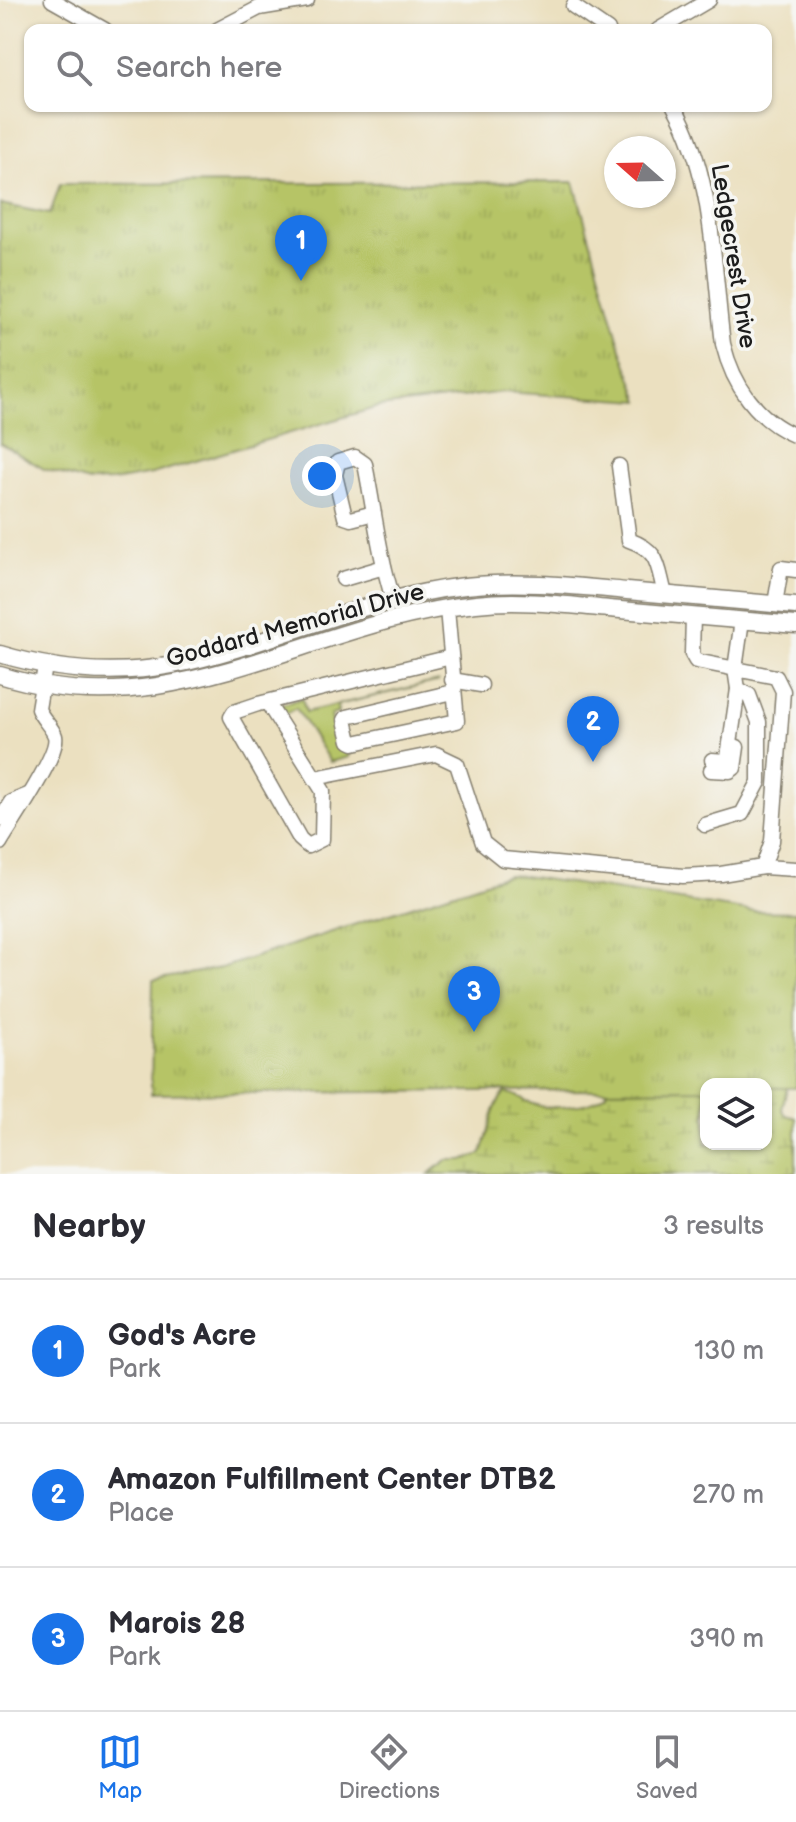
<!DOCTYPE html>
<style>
:root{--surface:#fff;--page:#f2f2f3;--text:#2b2b33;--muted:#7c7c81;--line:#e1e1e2;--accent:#1a73e8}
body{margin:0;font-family:"Balsamiq Sans",sans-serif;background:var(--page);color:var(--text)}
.controls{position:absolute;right:24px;bottom:24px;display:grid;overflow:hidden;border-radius:16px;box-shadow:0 2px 6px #0004}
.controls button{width:72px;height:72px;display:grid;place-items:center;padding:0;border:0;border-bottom:2px solid var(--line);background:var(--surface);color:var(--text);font:40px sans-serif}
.compass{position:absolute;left:604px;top:136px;width:72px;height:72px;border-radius:50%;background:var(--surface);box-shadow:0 2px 6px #0004;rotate:290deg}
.you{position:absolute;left:322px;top:476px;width:28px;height:28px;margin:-20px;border:6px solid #fff;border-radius:50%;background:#1a73e8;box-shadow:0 0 0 12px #1a73e833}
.badge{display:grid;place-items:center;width:52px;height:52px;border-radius:50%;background:var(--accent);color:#fff;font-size:26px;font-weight:700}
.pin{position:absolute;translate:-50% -66px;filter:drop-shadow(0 2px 4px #0008)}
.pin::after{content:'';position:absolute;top:42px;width:28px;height:24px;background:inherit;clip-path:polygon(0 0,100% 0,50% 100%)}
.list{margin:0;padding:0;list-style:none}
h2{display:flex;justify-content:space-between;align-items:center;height:104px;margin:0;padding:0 32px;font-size:34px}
h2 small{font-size:26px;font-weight:400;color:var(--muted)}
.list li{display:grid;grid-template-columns:52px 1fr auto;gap:24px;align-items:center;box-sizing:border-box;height:144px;padding:0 32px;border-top:2px solid var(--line)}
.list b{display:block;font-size:30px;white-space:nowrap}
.list p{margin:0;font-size:26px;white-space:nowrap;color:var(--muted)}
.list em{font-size:26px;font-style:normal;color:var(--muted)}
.icon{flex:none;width:44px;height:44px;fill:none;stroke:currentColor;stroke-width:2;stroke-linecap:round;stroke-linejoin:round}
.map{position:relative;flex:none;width:796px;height:1174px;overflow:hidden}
.search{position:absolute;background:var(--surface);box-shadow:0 2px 6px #0004;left:24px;right:24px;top:24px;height:88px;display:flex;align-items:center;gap:20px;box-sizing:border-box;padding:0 28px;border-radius:16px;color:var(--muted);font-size:30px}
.sheet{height:536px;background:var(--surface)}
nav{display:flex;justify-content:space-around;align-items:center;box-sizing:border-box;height:112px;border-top:2px solid var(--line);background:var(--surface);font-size:22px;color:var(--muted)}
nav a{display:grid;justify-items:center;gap:4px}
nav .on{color:var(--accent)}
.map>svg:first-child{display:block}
.grass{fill:#b6c466;stroke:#697041;stroke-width:2}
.wetland{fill:url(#wetland-marsh);stroke:#697041;stroke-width:2;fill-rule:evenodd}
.park{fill:url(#park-tufts);stroke:#697041;stroke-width:2}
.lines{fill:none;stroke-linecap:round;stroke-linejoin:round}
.minor-casing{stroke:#847e6e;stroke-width:17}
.major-casing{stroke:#847e6e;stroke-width:19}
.minor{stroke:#fff;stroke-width:14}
.major{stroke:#fff;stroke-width:16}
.labels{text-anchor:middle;stroke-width:7;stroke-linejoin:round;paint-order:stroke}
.street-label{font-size:24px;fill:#1c1c1c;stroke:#f6f6f2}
</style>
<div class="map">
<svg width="796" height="1174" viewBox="0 0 796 1174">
<defs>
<pattern id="wetland-marsh" width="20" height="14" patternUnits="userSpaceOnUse" patternTransform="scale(2)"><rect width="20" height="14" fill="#b6c466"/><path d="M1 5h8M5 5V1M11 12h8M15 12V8" fill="none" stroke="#9ca858"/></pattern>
<pattern id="park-tufts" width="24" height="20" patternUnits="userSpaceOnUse" patternTransform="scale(2)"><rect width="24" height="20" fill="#b6c466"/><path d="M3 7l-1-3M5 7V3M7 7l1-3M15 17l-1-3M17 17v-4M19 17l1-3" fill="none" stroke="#9ca858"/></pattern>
</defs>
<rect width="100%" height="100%" fill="#f6f6f2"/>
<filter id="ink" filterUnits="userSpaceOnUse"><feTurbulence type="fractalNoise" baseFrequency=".0125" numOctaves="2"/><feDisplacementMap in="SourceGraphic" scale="16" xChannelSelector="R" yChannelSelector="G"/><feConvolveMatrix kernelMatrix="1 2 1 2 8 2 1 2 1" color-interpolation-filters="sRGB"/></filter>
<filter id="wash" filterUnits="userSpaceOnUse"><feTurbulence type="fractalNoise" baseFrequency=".006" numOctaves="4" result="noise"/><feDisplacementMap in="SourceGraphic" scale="32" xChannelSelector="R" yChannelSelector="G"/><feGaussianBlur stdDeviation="1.8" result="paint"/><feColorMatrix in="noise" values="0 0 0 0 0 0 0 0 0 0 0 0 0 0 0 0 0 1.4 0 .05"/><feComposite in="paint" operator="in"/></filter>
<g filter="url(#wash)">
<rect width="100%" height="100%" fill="#ebe0c0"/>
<path class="grass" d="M439,681L337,705L338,713L331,715L338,750L347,749L349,757L330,762L296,708L283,715L280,711L283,704L302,698L306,712Z"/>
<path class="wetland" d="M609,1074L788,1084L782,1109L786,1115L796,1118V1174H429L447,1160H463L481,1154C490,1136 490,1107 505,1093C517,1093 528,1104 540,1106C554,1109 590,1106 602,1097C610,1092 609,1082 609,1074ZM706,1084H766V1144H706Z"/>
<g class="park">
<path d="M574,182L621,349L640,401L504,392L378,407L152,474L113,481L89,482L44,469L0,443V204L50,214L60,184Z"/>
<path d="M507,875L524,876L750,911L796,912V1088H766V1084H706V1089L151,1094L153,980L221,968Z"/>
</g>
</g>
<g filter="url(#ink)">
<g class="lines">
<defs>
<g id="minor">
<path d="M52,0L105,30"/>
<path d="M573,6L608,30"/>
<path d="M217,30L259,8L307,0"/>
<path d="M658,30L709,0"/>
<path d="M674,106C714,177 713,265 723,344C733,385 757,420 796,436"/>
<path d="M619,466L629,540C660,551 657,565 665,594"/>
<path d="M374,513L351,519L345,517L335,475L338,462L355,457L365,464C374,509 379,555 393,599"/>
<path d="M343,579L384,567"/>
<path d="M775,604L781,568L796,570"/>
<path d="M447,609L457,721L354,743L350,741L345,720L347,717L453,692"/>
<path d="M452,680L481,685"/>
<path d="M267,702L323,791L322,839L308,846L300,839L231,717L234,712L258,704L451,657"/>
<path d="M712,760L725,761L728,757L738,689L735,669L742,620"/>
<path d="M711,770L730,771L734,768L737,747"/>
<path d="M315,778L436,754L457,764L483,843L503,859L683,876L721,874L763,867L772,841L783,691L776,677L696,661L692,654L693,616"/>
<path d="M0,819L11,802L28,795"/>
<path d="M705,825L742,814L759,782V722L749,695L738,689"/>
<path d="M0,843C11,824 60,754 55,736C52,727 42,719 38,709L45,666"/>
<path d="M763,867L796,869"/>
</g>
<g id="major">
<path d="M0,654C57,671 115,676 173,665C272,645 364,597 465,586C519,580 573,586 627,591C684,596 740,601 796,606"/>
<path d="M0,675C176,730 308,621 476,604C521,599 565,605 609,609C671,614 734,620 796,625"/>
</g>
</defs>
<use href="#minor" class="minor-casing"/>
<use href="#major" class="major-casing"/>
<use href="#minor" class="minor"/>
<use href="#major" class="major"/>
</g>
</g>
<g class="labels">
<g class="street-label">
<text transform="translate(734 256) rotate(81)" y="8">Ledgecrest Drive</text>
<text transform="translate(295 625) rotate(-15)" y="8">Goddard Memorial Drive</text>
</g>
</g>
</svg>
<div class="controls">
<button><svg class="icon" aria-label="layers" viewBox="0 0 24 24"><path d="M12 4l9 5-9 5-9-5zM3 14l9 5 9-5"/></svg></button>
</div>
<svg class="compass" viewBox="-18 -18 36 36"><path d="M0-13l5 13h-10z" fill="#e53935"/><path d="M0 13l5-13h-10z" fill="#7c7c81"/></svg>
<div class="you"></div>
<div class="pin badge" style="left:301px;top:281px">1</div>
<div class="pin badge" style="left:593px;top:762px">2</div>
<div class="pin badge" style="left:474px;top:1032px">3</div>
<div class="search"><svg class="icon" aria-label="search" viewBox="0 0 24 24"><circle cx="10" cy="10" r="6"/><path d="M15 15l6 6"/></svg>Search here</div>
</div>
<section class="sheet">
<h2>Nearby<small>3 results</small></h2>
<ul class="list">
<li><span class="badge">1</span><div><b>God's Acre</b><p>Park</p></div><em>130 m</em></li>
<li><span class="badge">2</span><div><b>Amazon Fulfillment Center DTB2</b><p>Place</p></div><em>270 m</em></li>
<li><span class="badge">3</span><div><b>Marois 28</b><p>Park</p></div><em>390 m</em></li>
</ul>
</section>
<nav>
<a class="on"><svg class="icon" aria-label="map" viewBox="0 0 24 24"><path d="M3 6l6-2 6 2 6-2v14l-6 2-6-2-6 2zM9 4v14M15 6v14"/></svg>Map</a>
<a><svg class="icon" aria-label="directions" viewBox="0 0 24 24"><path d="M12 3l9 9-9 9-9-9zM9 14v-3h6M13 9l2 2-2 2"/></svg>Directions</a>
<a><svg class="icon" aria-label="saved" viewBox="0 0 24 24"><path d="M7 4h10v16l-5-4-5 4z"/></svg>Saved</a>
</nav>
